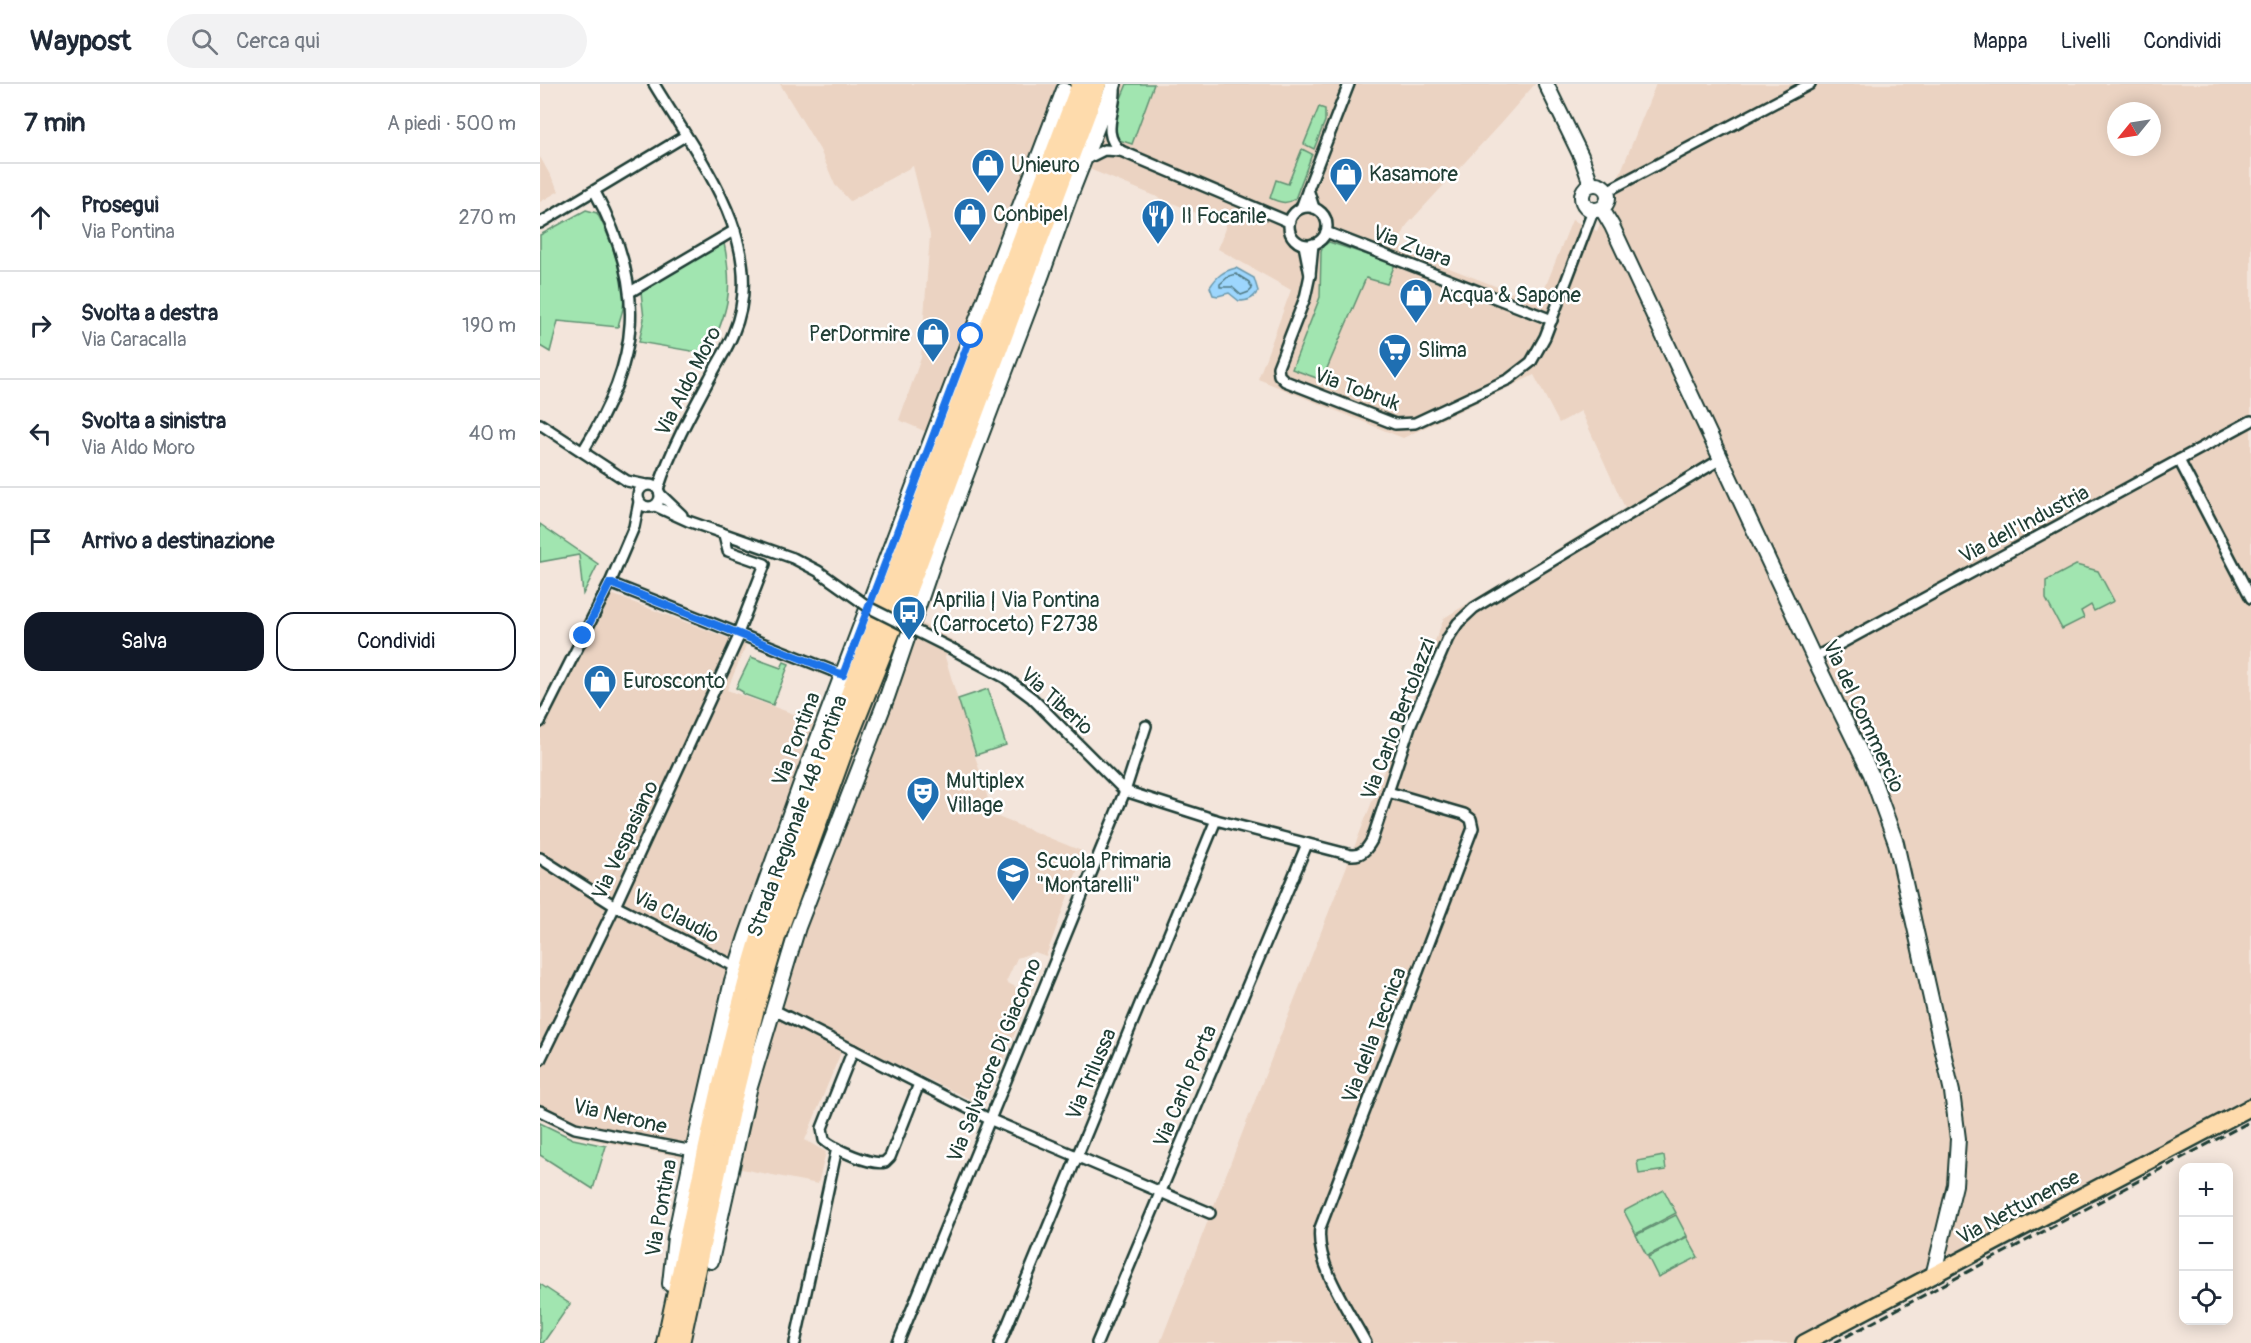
<!DOCTYPE html>
<html lang="it">
<meta charset="utf-8">
<style>
:root{--surface:#fff;--page:#f2f2f3;--text:#1f2937;--muted:#747a83;--line:#e0e1e3;--accent:#111827}
body{margin:0;font-family:Pangolin,sans-serif;background:var(--page);color:var(--text)}
.controls{position:absolute;right:18px;bottom:18px;display:grid;overflow:hidden;border-radius:12px;box-shadow:0 3px 15px #0003}
.controls button{width:54px;height:54px;display:grid;place-items:center;padding:0;border:0;border-bottom:2px solid var(--line);background:var(--surface);color:var(--text);font:30px sans-serif}
.compass{position:absolute;left:1567px;top:18px;width:54px;height:54px;border-radius:50%;background:var(--surface);box-shadow:0 3px 15px #0003;rotate:240deg}
.stop{position:absolute;width:18px;height:18px;margin:-14px;border:4px solid #1a73e8;border-radius:50%;background:#fff}
.stop.end{background:#1a73e8;border-color:#fff;box-shadow:0 2px 6px #0008}
.list{margin:0;padding:0;list-style:none}
h2{display:flex;justify-content:space-between;align-items:center;height:78px;margin:0;padding:0 24px;font-size:26px}
h2 small{font-size:20px;font-weight:400;color:var(--muted)}
.list li{display:grid;grid-template-columns:39px 1fr auto;gap:18px;align-items:center;box-sizing:border-box;height:108px;padding:0 24px;border-top:2px solid var(--line)}
.list b{display:block;font-size:22px;white-space:nowrap}
.list p{margin:0;font-size:20px;white-space:nowrap;color:var(--muted)}
.list em{font-size:20px;font-style:normal;color:var(--muted)}
.actions{display:flex;gap:12px;padding:18px 24px}
.actions a{flex:1;padding:14px 0;border:2px solid var(--accent);border-radius:18px;text-align:center;font-size:21px;color:var(--accent)}
.actions .main{background:var(--accent);color:#fff}
.icon{flex:none;width:33px;height:33px;fill:none;stroke:currentColor;stroke-width:2;stroke-linecap:round;stroke-linejoin:round}
.map{position:relative;flex:none;width:1711px;height:1259px;overflow:hidden}
header{display:flex;align-items:center;gap:36px;box-sizing:border-box;height:84px;padding:0 30px;background:var(--surface);border-bottom:2px solid var(--line)}
header strong{font-size:28px}
nav{display:flex;gap:33px;margin-inline-start:auto;font-size:21px}
.search{width:420px;height:54px;background:var(--page);display:flex;align-items:center;gap:15px;box-sizing:border-box;padding:0 21px;border-radius:33px;color:var(--muted);font-size:22px}
main{display:flex}
aside{flex:1;background:var(--surface)}
.map>svg:first-child{display:block}
.built{fill:#ebd3c2;fill-rule:evenodd}
.green{fill:#a1e5b0;stroke:#609172;stroke-width:1.5}
.water{fill:#9dd6fd;stroke:#6b99ad;stroke-width:1.5}
.lines{fill:none;stroke-linecap:round;stroke-linejoin:round}
.shore{stroke:#517a84;stroke-width:1.5}
.street-casing{stroke:#1f3d34;stroke-width:14}
.secondary-casing{stroke:#1f3d34;stroke-width:18}
.primary-casing{stroke:#1f3d34;stroke-width:20}
.highway-casing{stroke:#1f3d34;stroke-width:22}
.street{stroke:#fff;stroke-width:9}
.secondary{stroke:#fff;stroke-width:14}
.primary{stroke:#fedbac;stroke-width:15}
.highway{stroke:#fedbac;stroke-width:18}
.rail{stroke:#1f3d34;stroke-width:3;stroke-dasharray:9 4.5;stroke-linecap:butt}
.street-bridge-casing{stroke:#1f3d34;stroke-width:14;stroke-linecap:butt}
.street-bridge{stroke:#fff;stroke-width:9}
.route{stroke:#1a73e8;stroke-width:8}
.labels{text-anchor:middle;stroke-width:5;stroke-linejoin:round;paint-order:stroke}
.poi-label{font-size:21px;fill:#1f3d34;stroke:#fff;text-anchor:start}
.street-label{font-size:21px;fill:#1f3d34;stroke:#fff}
</style>
<header>
<strong>Waypost</strong>
<div class="search"><svg class="icon" aria-label="search" viewBox="0 0 24 24"><circle cx="10" cy="10" r="6"/><path d="M15 15l6 6"/></svg>Cerca qui</div>
<nav><a>Mappa</a><a>Livelli</a><a>Condividi</a></nav>
</header>
<main>
<aside>
<h2>7 min<small>A piedi · 500 m</small></h2>
<ul class="list">
<li><svg class="icon" aria-label="ahead" viewBox="0 0 24 24"><path d="M12 20V5M6 11l6-6 6 6"/></svg><div><b>Prosegui</b><p>Via Pontina</p></div><em>270 m</em></li>
<li><svg class="icon" aria-label="right" viewBox="0 0 24 24"><path d="M7 20v-9h11M14 6l5 5-5 5"/></svg><div><b>Svolta a destra</b><p>Via Caracalla</p></div><em>190 m</em></li>
<li><svg class="icon" aria-label="left" viewBox="0 0 24 24"><path d="M17 20v-9H6M10 6l-5 5 5 5"/></svg><div><b>Svolta a sinistra</b><p>Via Aldo Moro</p></div><em>40 m</em></li>
<li><svg class="icon" aria-label="arrive" viewBox="0 0 24 24"><path d="M6 21V4h12l-3 4 3 4H6"/></svg><div><b>Arrivo a destinazione</b></div></li>
</ul>
<div class="actions"><a class="main">Salva</a><a>Condividi</a></div>
</aside>
<div class="map">
<svg width="1711" height="1259" viewBox="0 0 1711 1259">
<rect width="100%" height="100%" fill="#f3e5db"/>
<filter id="ink" filterUnits="userSpaceOnUse"><feTurbulence type="fractalNoise" baseFrequency=".0167" numOctaves="2"/><feDisplacementMap in="SourceGraphic" scale="12" xChannelSelector="R" yChannelSelector="G"/><feConvolveMatrix kernelMatrix="1 2 1 2 8 2 1 2 1" color-interpolation-filters="sRGB"/></filter>
<g filter="url(#ink)">
<g class="built">
<path d="M240,0H995L960,40L867,141L861,154L863,166L999,219L1032,136L1057,147L1116,0H1711V1030L1276,1259H620L904,534L1085,424L1041,327L1019,339L994,291L863,354L718,295L751,206L678,165L686,141L510,69L398,353L359,336L381,274L390,151L373,82L310,117L295,101L280,66ZM1576,27H1612V63H1576Z"/>
<path d="M0,73L19,107L0,118Z"/>
<path d="M325,509L416,558L405,573L453,731L544,768L506,872L495,868L477,874L466,898L491,911L444,1022L306,956L265,1056L286,1068L278,1100L34,1052L0,1035V649L71,510L206,561L187,606L276,638Z"/>
</g>
<g class="green">
<path d="M587,0H614L592,60L579,56C569,36 579,20 587,0Z"/>
<path d="M779,23L785,25V37L774,65L764,60Z"/>
<path d="M762,65L772,70L755,115C746,121 739,118 730,114L736,96L748,100Z"/>
<path d="M46,126L57,129C70,151 87,199 83,224C82,230 79,237 78,243L18,237L10,268L0,262V151Z"/>
<path d="M789,158L855,180L847,200L826,194L782,296L752,285L780,213L781,168L783,162Z"/>
<path d="M184,159C194,209 188,226 168,270L99,258L104,235L101,208Z"/>
<path d="M0,440L58,480L43,510L39,471L0,478Z"/>
<path d="M1536,481L1558,487L1574,517L1554,527L1551,521L1541,527L1544,534L1522,545L1506,515V497Z"/>
<path d="M211,573L241,584L244,578L249,580L233,621L203,610V608L196,604Z"/>
<path d="M448,605L466,661L436,671L418,615Z"/>
<path d="M0,1039L33,1055L66,1062L53,1105L0,1071Z"/>
<path d="M1124,1072L1126,1086L1099,1090L1097,1077Z"/>
<path d="M1124,1106L1136,1129L1096,1150L1084,1127Z"/>
<path d="M1136,1131L1147,1152L1107,1172L1096,1151Z"/>
<path d="M1147,1153L1158,1173L1118,1193L1108,1173Z"/>
<path d="M0,1200L30,1220L3,1259H0Z"/>
</g>
<path class="water" d="M696,184L714,194L718,207C713,215 708,217 699,217L689,209L678,212L673,211L670,203C677,192 683,187 696,184Z"/>
<g class="lines">
<path class="shore" d="M696,190L709,198L712,205L709,208L701,211L692,203H680V200L689,192Z"/>
<defs>
<g id="street">
<path d="M114,0C157,72 231,161 193,250C188,263 179,277 172,290C152,327 131,365 118,405"/>
<path d="M581,67L749,138"/>
<path d="M546,75L564,66L581,67C559,49 577,26 575,3"/>
<path d="M768,105L809,0"/>
<path d="M1067,107L1270,0"/>
<circle cx="768" cy="142" r="19"/>
<path d="M761,124L768,105L774,124"/>
<path d="M0,139L145,52"/>
<path d="M786,148L1012,236"/>
<path d="M764,161L770,191L773,160"/>
<path d="M770,191L765,214L738,283L739,291L745,297L855,340L875,339L969,295L991,278L1005,253L1053,127"/>
<path d="M90,208L195,146"/>
<path d="M0,340L87,397L106,401"/>
<path d="M43,367C101,274 107,205 55,108"/>
<path d="M1639,376L1711,514"/>
<circle cx="109" cy="412" r="11"/>
<path d="M120,410L142,431"/>
<path d="M115,422L148,437L253,474"/>
<path d="M184,451L188,467L225,480L198,549"/>
<path d="M70,499L303,591"/>
<path d="M414,566L464,593L492,614L585,707L676,736L811,771C822,772 827,765 832,756L870,642L908,554L918,539L934,524L1181,375"/>
<path d="M1274,574L1711,337"/>
<path d="M0,638L70,499L94,443L99,418"/>
<path d="M0,774L75,822L196,883"/>
<path d="M232,925L449,1035L670,1129"/>
<path d="M313,966L282,1044L284,1056C294,1065 332,1082 345,1078L350,1073L379,1000"/>
<path d="M0,976L75,822L200,550"/>
<path d="M0,1027L35,1044L153,1067"/>
<path d="M255,1259L297,1064"/>
<path d="M358,1259L585,707L606,642"/>
<path d="M460,1259L676,736"/>
<path d="M557,1259L767,760"/>
<path d="M826,1259C809,1227 775,1180 780,1144L933,744L931,735L924,730L848,708"/>
</g>
<g id="secondary">
<path d="M1006,0L1041,72L1051,100"/>
<circle cx="1055" cy="113" r="13"/>
<path d="M1062,125L1072,142L1274,574L1331,690L1356,759L1412,1008L1418,1055L1415,1101L1393,1192"/>
<path d="M171,1177L209,1006L258,843L347,613L396,470L502,190L528,117L574,0"/>
<path d="M130,1200L135,1153L150,1081L192,897L206,853L260,702L524,6"/>
</g>
<path id="primary" d="M1264,1259L1711,1023"/>
<g id="highway">
<path d="M126,1259C154,1132 178,1004 213,878C229,821 251,766 272,711L541,0"/>
<path d="M140,1259L192,1017L214,928L236,853L305,662L378,479L557,0"/>
</g>
</defs>
<use href="#street" class="street-casing"/>
<use href="#secondary" class="secondary-casing"/>
<use href="#primary" class="primary-casing"/>
<use href="#highway" class="highway-casing"/>
<use href="#street" class="street"/>
<use href="#secondary" class="secondary"/>
<use href="#primary" class="primary"/>
<use href="#highway" class="highway"/>
<path class="rail" d="M1294,1259L1711,1037"/>
<defs>
<path id="street-bridge" d="M253,474L278,487L330,524L414,566"/>
</defs>
<use href="#street-bridge" class="street-bridge-casing"/>
<use href="#street-bridge" class="street-bridge"/>
</g>
</g>
<g class="lines" filter="url(#ink)">
<path class="route" d="M43,552L70,499L303,591L431,252"/>
</g>
<defs>
<symbol id="shop-pin" viewBox="-11 -11 22 30"><path d="M0 17L-7.5 6A9.5 9.5 0 1 1 7.5 6Z" fill="#1f6fb2" stroke="#fff"/><path d="M-5-2.5h2.3a2.7 3.5 0 0 1 5.4 0H5L5.5 6h-11ZM-1.5-2.5h3a1.5 2.3 0 0 0-3 0Z" fill="#fff"/></symbol>
<symbol id="restaurant-pin" viewBox="-11 -11 22 30"><path d="M0 17L-7.5 6A9.5 9.5 0 1 1 7.5 6Z" fill="#1f6fb2" stroke="#fff"/><path d="M-5-6h1v4h1v-4h1v4h1v-4h1v5L-1.5 .5V6h-2V.5L-5-1ZM5-6V6H3V1.5H1.5Q1.5-4 5-6Z" fill="#fff"/></symbol>
<symbol id="supermarket-pin" viewBox="-11 -11 22 30"><path d="M0 17L-7.5 6A9.5 9.5 0 1 1 7.5 6Z" fill="#1f6fb2" stroke="#fff"/><path d="M-6-5.5h2.5l.6 2H6L4.5 2H-2.5L-4.4-4H-6ZM-1.5 3.2a1.3 1.3 0 1 0 .1 0ZM3 3.2a1.3 1.3 0 1 0 .1 0Z" fill="#fff"/></symbol>
<symbol id="bus-pin" viewBox="-11 -11 22 30"><path d="M0 17L-7.5 6A9.5 9.5 0 1 1 7.5 6Z" fill="#1f6fb2" stroke="#fff"/><path d="M-5-6H5V4H4V6H2V4H-2V6H-4V4H-5ZM-3.5-4V0h7V-4ZM-3.5 1.2v1.5H-2V1.2ZM2 1.2v1.5H3.5V1.2Z" fill="#fff"/></symbol>
<symbol id="theatre-pin" viewBox="-11 -11 22 30"><path d="M0 17L-7.5 6A9.5 9.5 0 1 1 7.5 6Z" fill="#1f6fb2" stroke="#fff"/><path d="M-5-5.5Q0-4 5-5.5V0Q5 5 0 6Q-5 5-5 0ZM-3.3-2.5H-1v1.5H-3.3ZM1-2.5H3.3v1.5H1ZM-2.8 1Q0 5.5 2.8 1Z" fill="#fff"/></symbol>
<symbol id="school-pin" viewBox="-11 -11 22 30"><path d="M0 17L-7.5 6A9.5 9.5 0 1 1 7.5 6Z" fill="#1f6fb2" stroke="#fff"/><path d="M0-5L7-2L0 1L-7-2ZM-4 1L0 2.5L4 1V4Q0 6-4 4Z" fill="#fff"/></symbol>
</defs>
<g fill-rule="evenodd">
<use href="#shop-pin" x="429" y="62" width="38" height="52"/>
<use href="#shop-pin" x="787" y="71" width="38" height="52"/>
<use href="#shop-pin" x="411" y="111" width="38" height="52"/>
<use href="#restaurant-pin" x="599" y="113" width="38" height="52"/>
<use href="#shop-pin" x="857" y="192" width="38" height="52"/>
<use href="#shop-pin" x="374" y="231" width="38" height="52"/>
<use href="#supermarket-pin" x="836" y="247" width="38" height="52"/>
<use href="#bus-pin" x="350" y="509" width="38" height="52"/>
<use href="#shop-pin" x="41" y="578" width="38" height="52"/>
<use href="#theatre-pin" x="364" y="690" width="38" height="52"/>
<use href="#school-pin" x="454" y="770" width="38" height="52"/>
</g>
<g class="labels">
<g class="poi-label">
<text x="471" y="88">Unieuro</text>
<text x="829" y="97">Kasamore</text>
<text x="453" y="137">Conbipel</text>
<text x="641" y="139">Il Focarile</text>
<text x="899" y="218">Acqua &amp; Sapone</text>
<text x="370" y="257" text-anchor="end">PerDormire</text>
<text x="878" y="273">Slima</text>
<text x="392" y="523">Aprilia | Via Pontina<tspan x="392" dy="24">(Carroceto) F2738</tspan></text>
<text x="83" y="604">Eurosconto</text>
<text x="406" y="704">Multiplex<tspan x="406" dy="24">Village</tspan></text>
<text x="496" y="784">Scuola Primaria<tspan x="496" dy="24">"Montarelli"</tspan></text>
</g>
<g class="street-label">
<text transform="translate(872 162) rotate(21)" y="7">Via Zuara</text>
<text transform="translate(148 297) rotate(-63)" y="7">Via Aldo Moro</text>
<text transform="translate(817 305) rotate(20)" y="7">Via Tobruk</text>
<text transform="translate(1484 440) rotate(-28)" y="7">Via dell'Industria</text>
<text transform="translate(517 617) rotate(42)" y="7">Via Tiberio</text>
<text transform="translate(1324 632) rotate(65)" y="7">Via del Commercio</text>
<text transform="translate(858 635) rotate(-69)" y="7">Via Carlo Bertolazzi</text>
<text transform="translate(256 655) rotate(-69)" y="7">Via Pontina</text>
<text transform="translate(257 732) rotate(-70)" y="7">Strada Regionale 148 Pontina</text>
<text transform="translate(85 756) rotate(-65)" y="7">Via Vespasiano</text>
<text transform="translate(136 832) rotate(27)" y="7">Via Claudio</text>
<text transform="translate(834 951) rotate(-69)" y="7">Via della Tecnica</text>
<text transform="translate(454 976) rotate(-68)" y="7">Via Salvatore Di Giacomo</text>
<text transform="translate(551 990) rotate(-67)" y="7">Via Trilussa</text>
<text transform="translate(645 1002) rotate(-67)" y="7">Via Carlo Porta</text>
<text transform="translate(80 1032) rotate(13)" y="7">Via Nerone</text>
<text transform="translate(1478 1123) rotate(-28)" y="7">Via Nettunense</text>
<text transform="translate(121 1124) rotate(-80)" y="7">Via Pontina</text>
</g>
</g>
</svg>
<div class="controls">
<button>+</button>
<button>−</button>
<button><svg class="icon" aria-label="locate" viewBox="0 0 24 24"><circle cx="12" cy="12" r="6"/><path d="M12 2v4M12 18v4M2 12h4M18 12h4"/></svg></button>
</div>
<svg class="compass" viewBox="-18 -18 36 36"><path d="M0-13l5 13h-10z" fill="#e53935"/><path d="M0 13l5-13h-10z" fill="#747a83"/></svg>
<div class="stop" style="left:431px;top:252px"></div>
<div class="stop end" style="left:43px;top:552px"></div>
</div>
</main>
